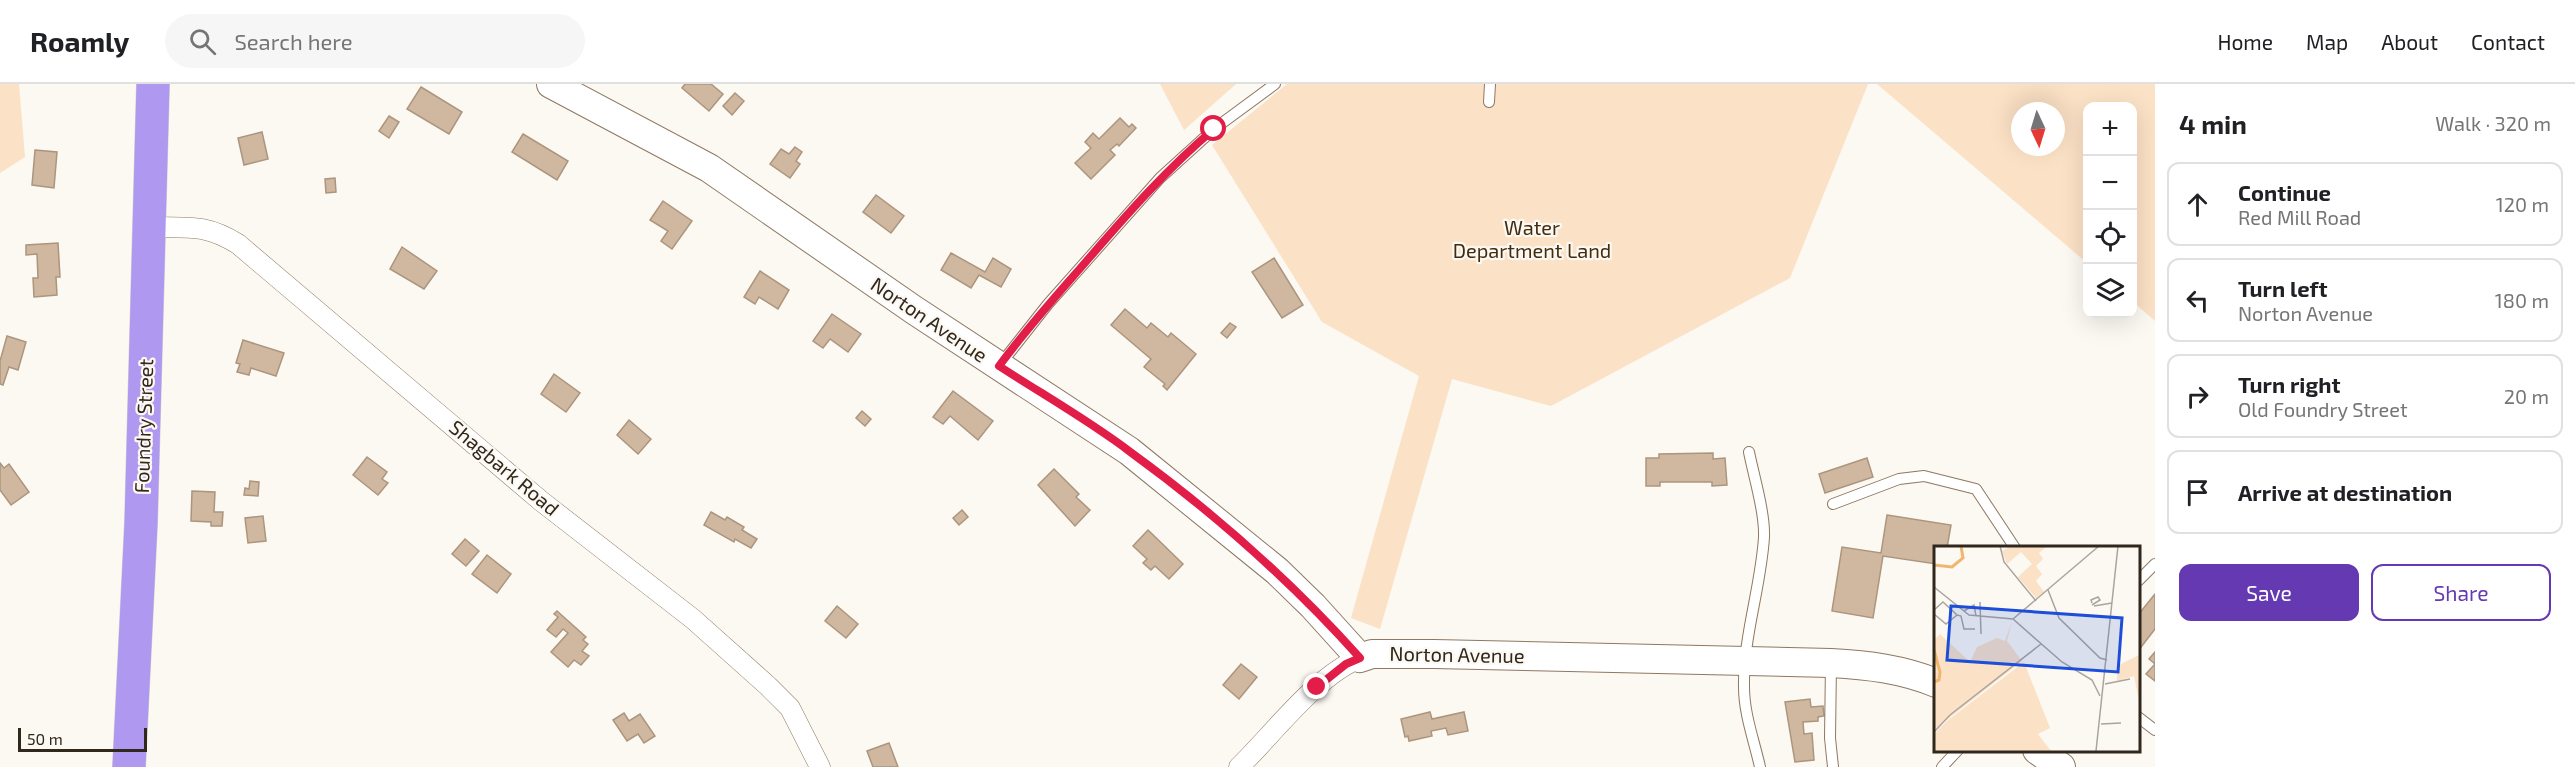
<!DOCTYPE html>
<meta charset="utf-8">
<style>
:root{--surface:#fff;--page:#f6f6f6;--text:#202124;--muted:#757577;--line:#e0e0e0;--accent:#6439b1}
body{margin:0;font-family:"Exo 2",sans-serif;background:var(--page);color:var(--text)}
.controls{position:absolute;right:18px;top:18px;display:grid;overflow:hidden;border-radius:12px;box-shadow:0 6px 24px #0002}
.controls button{width:54px;height:54px;display:grid;place-items:center;padding:0;border:0;border-bottom:2px solid var(--line);background:var(--surface);color:var(--text);font:30px sans-serif}
.compass{position:absolute;left:2011px;top:18px;width:54px;height:54px;border-radius:50%;background:var(--surface);box-shadow:0 6px 24px #0002;rotate:176deg}
.scale{position:absolute;left:18px;bottom:15px;width:129px;box-sizing:border-box;padding-left:6px;border:3px solid #30271d;border-top:0;font-size:16px;line-height:21px;white-space:nowrap;color:#30271d;-webkit-text-stroke:4px #fcf8f2;paint-order:stroke}
.stop{position:absolute;width:18px;height:18px;margin:-14px;border:4px solid #e11d48;border-radius:50%;background:#fff}
.stop.end{background:#e11d48;border-color:#fff;box-shadow:0 2px 6px #0008}
.list{margin:0;padding:0;list-style:none}
h2{display:flex;justify-content:space-between;align-items:center;height:78px;margin:0;padding:0 24px;font-size:26px}
h2 small{font-size:20px;font-weight:400;color:var(--muted)}
.list li{display:grid;grid-template-columns:39px 1fr auto;gap:18px;align-items:center;box-sizing:border-box;height:84px;margin:0 12px 12px;padding:0 12px;border:2px solid var(--line);border-radius:12px}
.list b{display:block;font-size:22px;white-space:nowrap}
.list p{margin:0;font-size:20px;white-space:nowrap;color:var(--muted)}
.list em{font-size:20px;font-style:normal;color:var(--muted)}
.actions{display:flex;gap:12px;padding:18px 24px}
.actions a{flex:1;padding:14px 0;border:2px solid var(--accent);border-radius:12px;text-align:center;font-size:21px;color:var(--accent)}
.actions .main{background:var(--accent);color:#fff}
.icon{flex:none;width:33px;height:33px;fill:none;stroke:currentColor;stroke-width:2;stroke-linecap:round;stroke-linejoin:round}
.map{position:relative;flex:none;width:2155px;height:683px;overflow:hidden}
header{display:flex;align-items:center;gap:36px;box-sizing:border-box;height:84px;padding:0 30px;background:var(--surface);border-bottom:2px solid var(--line)}
header strong{font-size:28px}
nav{display:flex;gap:33px;margin-inline-start:auto;font-size:21px}
.search{width:420px;height:54px;background:var(--page);display:flex;align-items:center;gap:15px;box-sizing:border-box;padding:0 21px;border-radius:33px;color:var(--muted);font-size:22px}
main{display:flex}
aside{flex:1;background:var(--surface)}
.map>svg:first-child{display:block}
.green{fill:#fbe1c5;fill-rule:evenodd}
.building{fill:#d0b8a0;stroke:#ac957d;stroke-width:1.5}
.lines{fill:none;stroke-linecap:round;stroke-linejoin:round}
.lane-casing{stroke:#8e7861;stroke-width:12}
.street-casing{stroke:#8e7861;stroke-width:21}
.secondary-casing{stroke:#8e7861;stroke-width:30}
.highway-casing{stroke:#d6d4d2;stroke-width:34}
.lane{stroke:#fff;stroke-width:10}
.street{stroke:#fff;stroke-width:20}
.secondary{stroke:#fff;stroke-width:28}
.highway{stroke:#ae98f0;stroke-width:33}
.route{stroke:#e11d48;stroke-width:8}
.labels{text-anchor:middle;stroke-width:4.5;stroke-linejoin:round;paint-order:stroke}
.park-label{font-size:20px;fill:#442c0e;stroke:#fcf8f2}
.street-label{font-size:20px;fill:#30271d;stroke:#fcf8f2}
.inset-river{fill:none;stroke:#f0b570;stroke-width:3}
.inset-road{fill:none;stroke:#aaa49d;stroke-width:1.5}
.view{fill:#1d4ed8;fill-opacity:0.15;stroke:#1d4ed8;stroke-width:3}
.inset-edge{fill:none;stroke:#30271d;stroke-width:3}
</style>
<header>
<strong>Roamly</strong>
<div class="search"><svg class="icon" aria-label="search" viewBox="0 0 24 24"><circle cx="10" cy="10" r="6"/><path d="M15 15l6 6"/></svg>Search here</div>
<nav><a>Home</a><a>Map</a><a>About</a><a>Contact</a></nav>
</header>
<main>
<div class="map">
<svg width="2155" height="683" viewBox="0 0 2155 683">
<rect width="100%" height="100%" fill="#fcf8f2"/>
<g class="green">
<path d="M0,0H19L25,73L0,89Z"/>
<path d="M1160,0H1236L1184,46Z"/>
<path d="M1287,0H1868L1790,194L1551,322L1452,295L1380,545L1351,534L1419,292L1322,238L1212,61Z"/>
<path d="M1877,0H2155V237L2133,218L2132,22H2088L2087,179ZM2020,27H2056V63H2020Z"/>
</g>
<g class="building">
<path d="M685,0H711L723,10L709,27L682,4Z"/>
<path d="M421,3L462,28L449,50L407,25Z"/>
<path d="M735,9L744,17L732,31L723,22Z"/>
<path d="M389,32L399,38L389,54L379,47Z"/>
<path d="M1120,34L1129,43L1132,40L1136,44L1119,62L1117,60L1110,66L1115,71L1091,95L1075,79L1091,64L1085,58L1093,49L1099,55Z"/>
<path d="M262,48L268,75L244,81L238,54Z"/>
<path d="M523,50L568,77L557,96L512,68Z"/>
<path d="M795,63L802,68L796,77L800,80L790,94L770,80L781,65L789,70Z"/>
<path d="M35,66L57,68L54,104L32,101Z"/>
<path d="M335,94L336,108L326,109L325,95Z"/>
<path d="M876,111L904,132L891,149L863,128Z"/>
<path d="M663,117L692,137L672,165L661,157L668,147L650,136Z"/>
<path d="M58,159L60,193H56L57,211L34,213L33,194H38L37,170L26,171V161Z"/>
<path d="M402,163L437,187L424,205L390,185Z"/>
<path d="M951,169L985,188L993,174L1011,185L1001,203L979,191L971,204L941,186Z"/>
<path d="M1274,174L1303,221L1282,234L1252,188Z"/>
<path d="M760,187L789,206L778,225L759,213L755,220L744,213Z"/>
<path d="M1125,225L1147,244L1151,239L1168,253L1171,249L1196,270L1167,306L1163,302L1165,300L1144,283L1151,275L1111,241Z"/>
<path d="M832,230L861,250L848,268L830,255L823,264L813,257Z"/>
<path d="M1230,239L1236,243L1227,254L1221,249Z"/>
<path d="M7,252L26,258L18,286L9,283L3,301L0,300V277Z"/>
<path d="M243,256L284,269L276,292L251,284L249,291L237,288L240,280L236,279Z"/>
<path d="M554,290L580,309L566,328L541,310Z"/>
<path d="M953,307L993,337L978,356L950,332L943,340L933,333Z"/>
<path d="M862,327L871,335L865,342L856,334Z"/>
<path d="M629,336L651,355L638,370L617,351Z"/>
<path d="M1713,369V375L1725,374L1727,401L1712,402V398H1660V402H1646V374H1659V370Z"/>
<path d="M367,373L387,388L382,395L388,399L378,411L353,391Z"/>
<path d="M1867,374L1873,393L1825,409L1819,390Z"/>
<path d="M0,379L4,384L9,380L29,408L11,421L0,406Z"/>
<path d="M1054,385L1079,410L1076,413L1090,426L1075,442L1038,401Z"/>
<path d="M250,397L259,398L258,412L244,411L245,404L249,405Z"/>
<path d="M192,407L215,408L214,428H223L222,442H211V438L191,437Z"/>
<path d="M962,426L968,433L959,441L953,434Z"/>
<path d="M711,428L725,436L727,433L744,443L742,446L757,455L751,464L735,455L734,458L704,441Z"/>
<path d="M1887,431L1951,441L1947,464H1936V480L1883,472L1873,534L1832,527L1842,463L1881,469Z"/>
<path d="M263,432L266,457L248,459L245,434Z"/>
<path d="M1148,446L1183,480L1169,495L1155,482L1151,486L1143,479L1147,475L1133,462Z"/>
<path d="M465,455L479,467L466,482L452,470Z"/>
<path d="M487,471L511,490L497,509L472,490Z"/>
<path d="M2155,510V545L2138,567V531Z"/>
<path d="M837,522L858,540L846,554L825,537Z"/>
<path d="M557,527L586,553L583,556L588,560L582,567L589,572L581,581L574,576L568,583L551,568L568,549L563,545L556,553L547,546L558,533L554,530Z"/>
<path d="M2155,568V597L2146,590L2155,580L2149,575Z"/>
<path d="M1241,580L1257,593L1239,615L1223,601Z"/>
<path d="M1810,615L1811,623L1823,622L1824,632L1818,633V637L1803,638L1804,650L1812,649L1814,676L1795,678L1785,618Z"/>
<path d="M1430,628L1432,635L1464,628L1468,647L1448,651L1446,644L1431,647L1432,652L1409,657L1408,652L1405,653L1401,635Z"/>
<path d="M624,629L629,637L640,630L655,652L644,659L638,650L627,657L613,636Z"/>
<path d="M889,659L898,683H873L867,667Z"/>
</g>
<g class="lines">
<defs>
<g id="lane">
<path d="M1489,18L1490,0"/>
<path d="M999,282L1048,220L1160,94L1214,45L1275,0"/>
<path d="M1749,368C1754,393 1765,429 1764,453C1761,503 1743,553 1744,603C1744,630 1754,656 1760,683"/>
<path d="M1833,420L1899,395L1924,392L1976,405L2015,464"/>
<path d="M2138,497L2155,480"/>
<path d="M1831,579L1830,654L1833,683"/>
<path d="M2138,633L2155,646"/>
<path d="M1942,683L1958,666"/>
</g>
<g id="street">
<path d="M149,143C187,144 204,139 238,160L541,417L693,535L768,602L790,624L820,683"/>
<path d="M1239,683C1273,650 1317,591 1360,574"/>
</g>
<g id="secondary">
<path d="M551,0L709,84L914,226L1129,367L1277,487L1313,522L1360,574L1372,570H1434L1831,579C1867,581 1902,585 1936,599"/>
<path d="M2037,666L2061,683"/>
</g>
<path id="highway" d="M129,683L141,439L153,0"/>
</defs>
<use href="#lane" class="lane-casing"/>
<use href="#street" class="street-casing"/>
<use href="#secondary" class="secondary-casing"/>
<use href="#highway" class="highway-casing"/>
<use href="#lane" class="lane"/>
<use href="#street" class="street"/>
<use href="#secondary" class="secondary"/>
<use href="#highway" class="highway"/>
</g>
<g class="lines">
<path class="route" d="M1214,45C1168,84 1129,128 1090,173C1059,209 1027,244 999,282C1042,310 1088,336 1129,367C1213,428 1291,497 1360,574L1346,580L1317,603"/>
</g>
<g class="labels">
<g class="park-label">
<text x="1532" y="151">Water<tspan x="1532" dy="23">Department Land</tspan></text>
</g>
<g class="street-label">
<text transform="translate(929 236) rotate(34)" y="7">Norton Avenue</text>
<text transform="translate(144 342) rotate(-88)" y="7">Foundry Street</text>
<text transform="translate(504 384) rotate(40)" y="7">Shagbark Road</text>
<text transform="translate(1457 571) rotate(1)" y="7">Norton Avenue</text>
</g>
</g>
<g transform="translate(1934 462)">
<rect width="206" height="206" fill="#fcf8f2"/>
<path d="M77,0H113L105,7L109,13L102,20L108,28L102,35L110,46L102,52L84,31L98,18L87,6L73,18L68,5ZM78,75L73,95L88,115L0,184V94L6,88L36,116L43,101L63,92L71,95ZM205,109V154L200,130L183,135V120ZM90,116L116,182L104,188L117,205H0V188L13,175Z" fill="#fbe1c5"/>
<path class="inset-river" d="M0,19L18,21L29,12L27,0M0,104L6,126L5,134L0,136"/>
<path class="inset-road" d="M66,0L70,16L102,55M0,41L35,69L79,73L128,116L158,134L166,150M114,44L125,72L166,112L173,114M46,56L47,88M158,59L166,54L164,51L157,54L158,57M160,60L178,57M0,64L9,56L23,69L12,78L0,68M30,65L40,59L42,70M23,69L27,70L30,83H41M79,73L165,0M171,138L196,133M167,178L187,177M0,186L16,169L107,98M162,205L184,0"/>
<path class="view" d="M17,60L188,72L184,126L13,114Z"/>
<rect width="206" height="206" class="inset-edge"/>
</g>
</svg>
<div class="controls">
<button>+</button>
<button>−</button>
<button><svg class="icon" aria-label="locate" viewBox="0 0 24 24"><circle cx="12" cy="12" r="6"/><path d="M12 2v4M12 18v4M2 12h4M18 12h4"/></svg></button>
<button><svg class="icon" aria-label="layers" viewBox="0 0 24 24"><path d="M12 4l9 5-9 5-9-5zM3 14l9 5 9-5"/></svg></button>
</div>
<svg class="compass" viewBox="-18 -18 36 36"><path d="M0-13l5 13h-10z" fill="#e53935"/><path d="M0 13l5-13h-10z" fill="#757577"/></svg>
<div class="scale">50 m</div>
<div class="stop" style="left:1214px;top:45px"></div>
<div class="stop end" style="left:1317px;top:603px"></div>
</div>
<aside>
<h2>4 min<small>Walk · 320 m</small></h2>
<ul class="list">
<li><svg class="icon" aria-label="ahead" viewBox="0 0 24 24"><path d="M12 20V5M6 11l6-6 6 6"/></svg><div><b>Continue</b><p>Red Mill Road</p></div><em>120 m</em></li>
<li><svg class="icon" aria-label="left" viewBox="0 0 24 24"><path d="M17 20v-9H6M10 6l-5 5 5 5"/></svg><div><b>Turn left</b><p>Norton Avenue</p></div><em>180 m</em></li>
<li><svg class="icon" aria-label="right" viewBox="0 0 24 24"><path d="M7 20v-9h11M14 6l5 5-5 5"/></svg><div><b>Turn right</b><p>Old Foundry Street</p></div><em>20 m</em></li>
<li><svg class="icon" aria-label="arrive" viewBox="0 0 24 24"><path d="M6 21V4h12l-3 4 3 4H6"/></svg><div><b>Arrive at destination</b></div></li>
</ul>
<div class="actions"><a class="main">Save</a><a>Share</a></div>
</aside>
</main>
